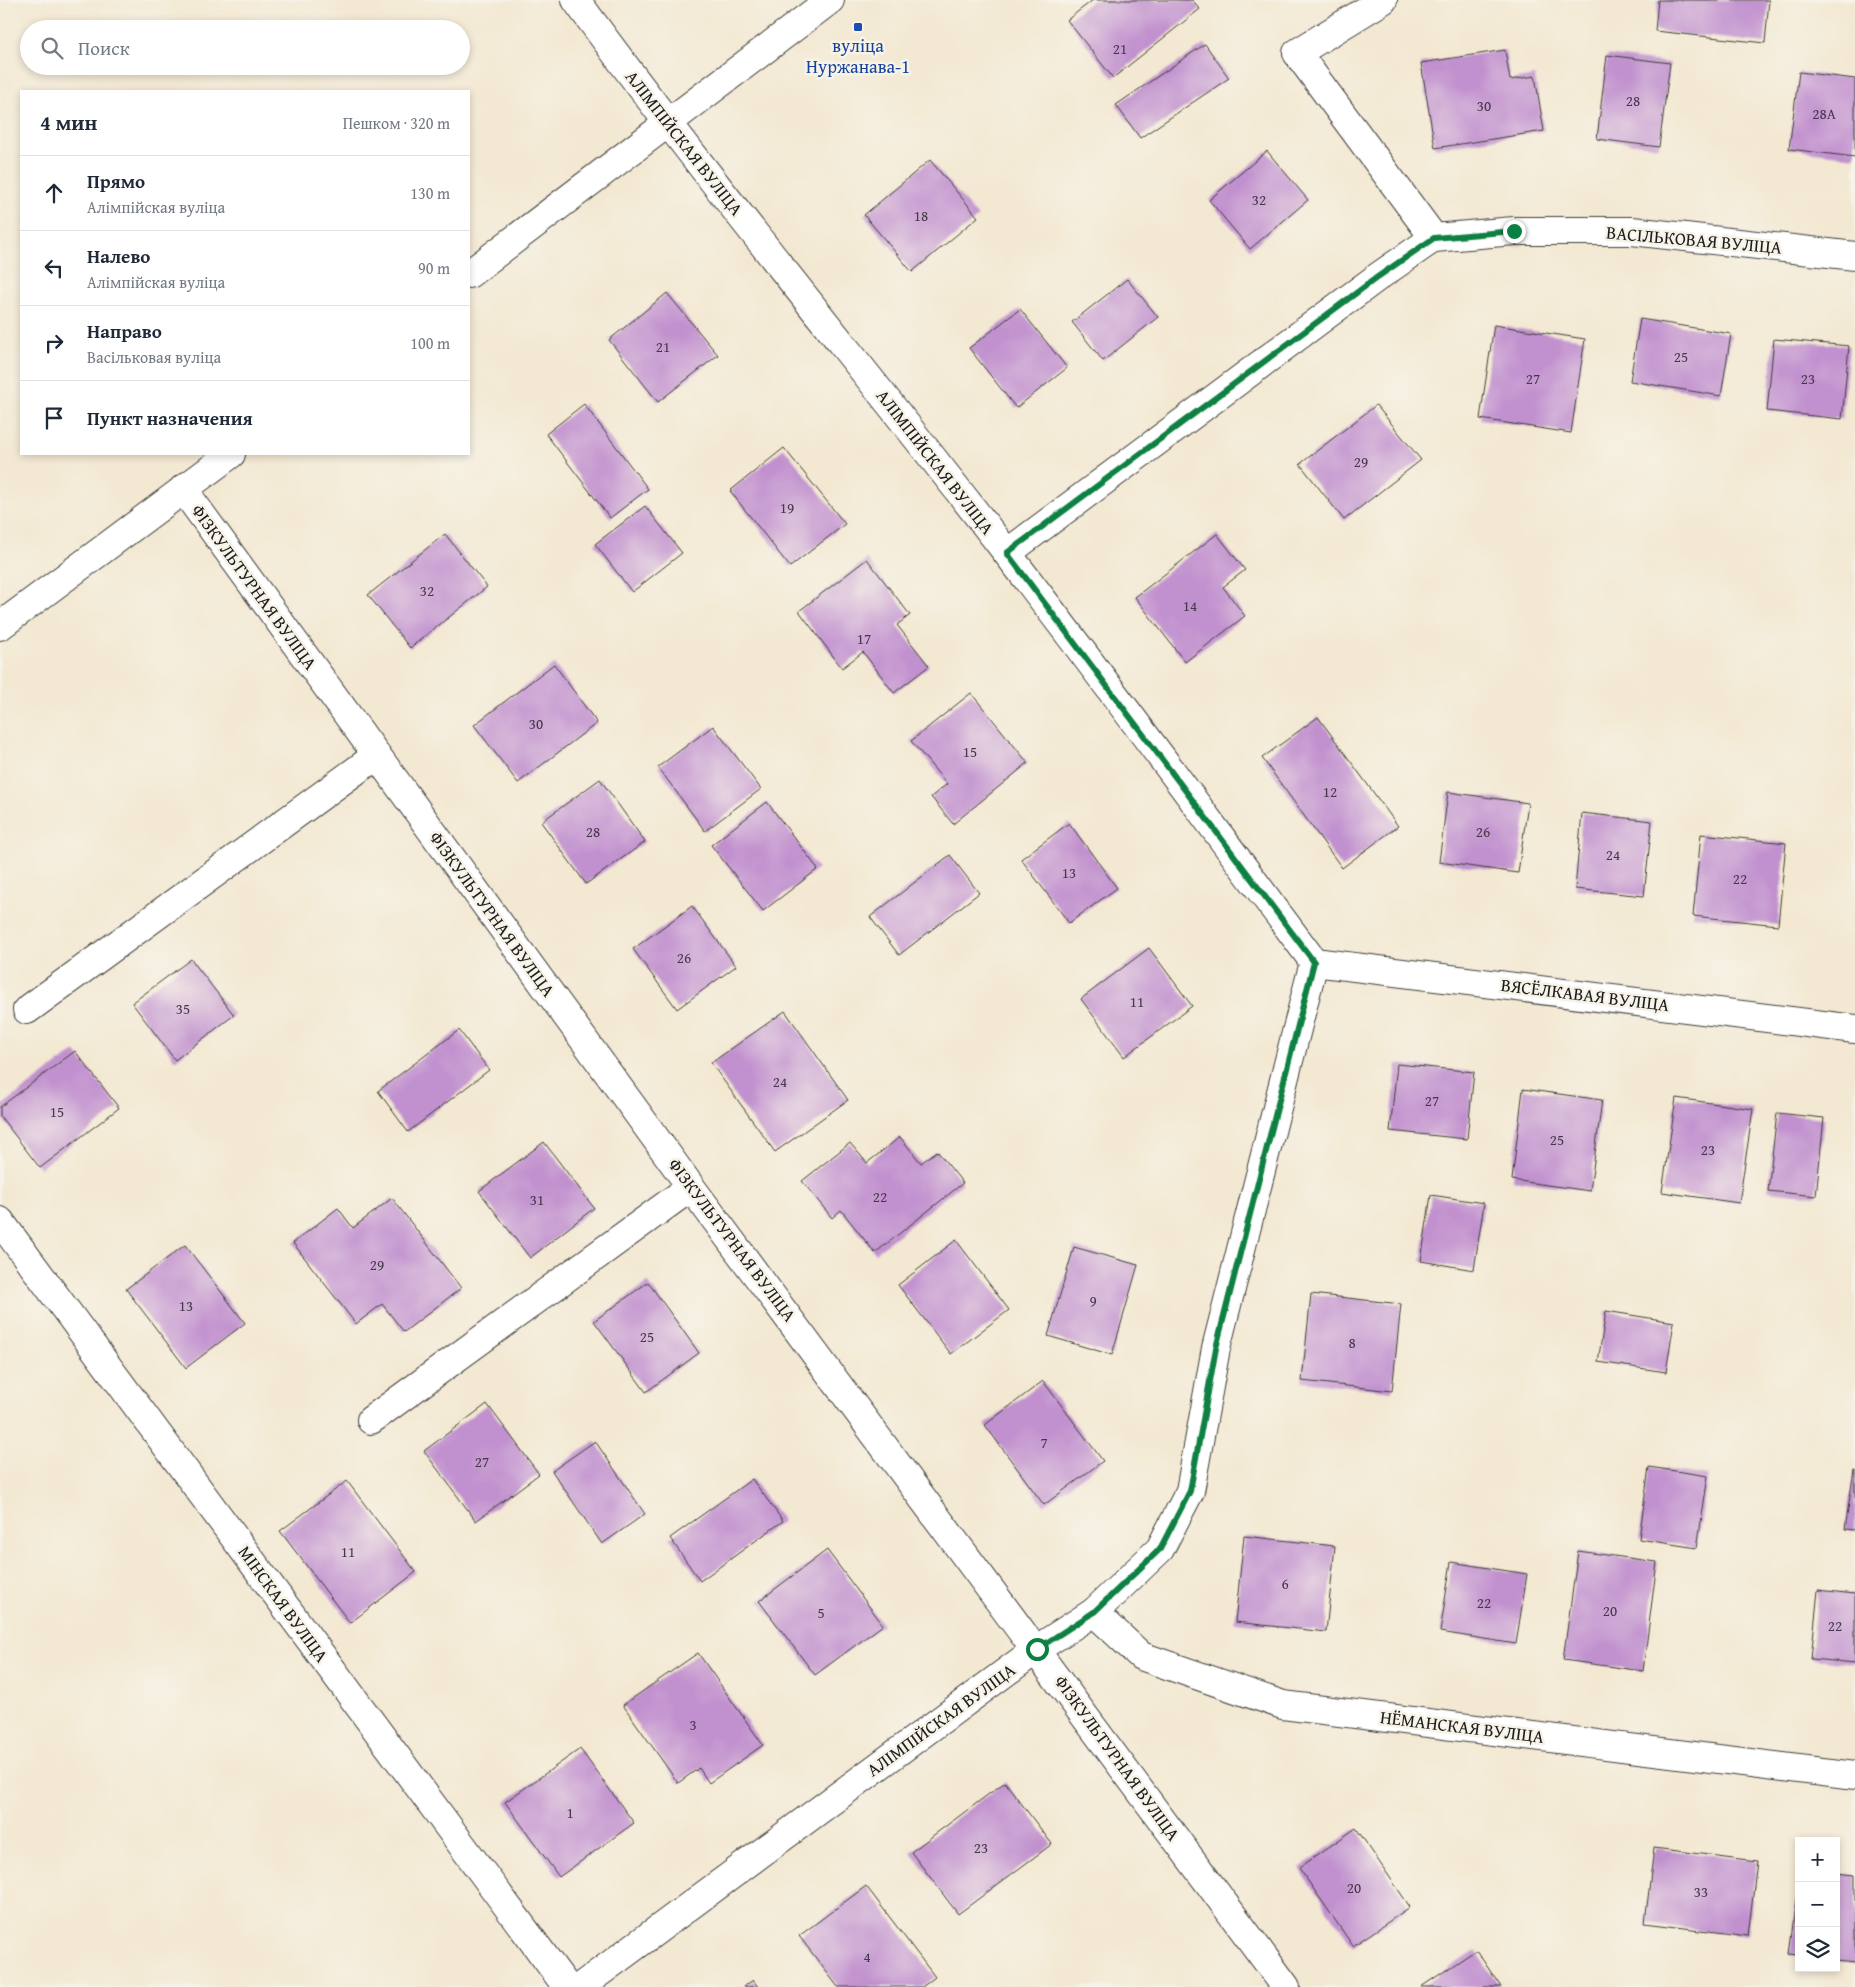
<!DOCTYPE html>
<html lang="ru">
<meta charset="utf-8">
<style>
:root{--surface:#fff;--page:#f6f6f7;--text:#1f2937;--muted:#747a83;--line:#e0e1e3}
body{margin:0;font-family:"Gentium Book Plus",serif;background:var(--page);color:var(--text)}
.controls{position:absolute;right:15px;bottom:15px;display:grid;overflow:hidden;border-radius:0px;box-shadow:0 2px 8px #0003}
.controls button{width:45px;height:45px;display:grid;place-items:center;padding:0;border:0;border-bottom:1px solid var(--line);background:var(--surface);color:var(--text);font:25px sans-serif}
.stop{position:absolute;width:15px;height:15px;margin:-11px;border:4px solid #0b8043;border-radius:50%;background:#fff}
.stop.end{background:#0b8043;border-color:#fff;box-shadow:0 1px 5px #0008}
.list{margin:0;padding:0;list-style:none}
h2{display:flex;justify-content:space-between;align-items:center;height:65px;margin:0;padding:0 20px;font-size:21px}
h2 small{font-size:16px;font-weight:400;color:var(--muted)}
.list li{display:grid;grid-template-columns:32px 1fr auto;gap:15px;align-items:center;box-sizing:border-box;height:75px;padding:0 20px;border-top:1px solid var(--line)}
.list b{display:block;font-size:19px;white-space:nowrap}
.list p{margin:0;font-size:16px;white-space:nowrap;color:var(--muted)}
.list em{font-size:16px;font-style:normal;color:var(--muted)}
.icon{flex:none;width:28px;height:28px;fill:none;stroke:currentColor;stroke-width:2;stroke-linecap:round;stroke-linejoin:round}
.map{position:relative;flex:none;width:1855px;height:1987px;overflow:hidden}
.search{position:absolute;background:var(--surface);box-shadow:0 2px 8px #0003;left:20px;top:20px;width:450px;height:55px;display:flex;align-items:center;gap:12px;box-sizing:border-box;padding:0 18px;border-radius:28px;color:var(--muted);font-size:19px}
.panel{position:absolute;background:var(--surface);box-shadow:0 2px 8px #0003;left:20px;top:90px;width:450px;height:365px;border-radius:0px}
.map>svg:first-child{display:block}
.building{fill:#c191cf}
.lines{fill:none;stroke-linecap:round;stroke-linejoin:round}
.minor-casing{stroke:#3c3b37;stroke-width:30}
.minor{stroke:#fff;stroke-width:28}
.route{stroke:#0b8043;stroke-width:6}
.transit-dot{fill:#1a4fb4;stroke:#f7f3e8;stroke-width:2}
.labels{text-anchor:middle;stroke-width:5;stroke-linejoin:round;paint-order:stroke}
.number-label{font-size:15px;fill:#453949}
.transit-label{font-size:18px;fill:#164399;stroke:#f7f3e8}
.street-label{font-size:18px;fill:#1c1c1c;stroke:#f7f3e8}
</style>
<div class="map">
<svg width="1855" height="1987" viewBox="0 0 1855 1987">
<rect width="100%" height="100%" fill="#f7f3e8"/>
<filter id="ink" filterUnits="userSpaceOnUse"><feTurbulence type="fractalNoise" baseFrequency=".02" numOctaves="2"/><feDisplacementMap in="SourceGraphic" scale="10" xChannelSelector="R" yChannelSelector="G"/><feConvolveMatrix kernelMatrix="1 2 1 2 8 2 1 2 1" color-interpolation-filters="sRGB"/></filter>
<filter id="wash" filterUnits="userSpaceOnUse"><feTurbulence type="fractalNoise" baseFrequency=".0096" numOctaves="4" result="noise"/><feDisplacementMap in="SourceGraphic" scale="20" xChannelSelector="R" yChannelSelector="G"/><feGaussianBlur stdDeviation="1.12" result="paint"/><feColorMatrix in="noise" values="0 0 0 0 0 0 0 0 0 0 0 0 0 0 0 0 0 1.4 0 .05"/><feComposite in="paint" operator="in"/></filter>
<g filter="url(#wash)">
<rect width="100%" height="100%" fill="#f3e8d2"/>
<g id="blocks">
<g class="building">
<path d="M1093,0H1192L1200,9L1113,78L1067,20Z"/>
<path d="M1658,0H1769L1765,43L1655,31Z"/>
<path d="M1205,44L1229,78L1140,138L1116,105Z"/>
<path d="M1505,50L1510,80L1535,76L1544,131L1435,148L1421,63Z"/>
<path d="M1607,55L1670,63L1659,147L1597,139Z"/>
<path d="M1799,72L1855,79V157L1789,149Z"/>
<path d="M1267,151L1308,200L1250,249L1209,200Z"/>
<path d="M930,160L978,217L912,272L864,215Z"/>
<path d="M1127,279L1158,317L1103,361L1072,322Z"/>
<path d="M667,293L718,355L658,402L609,340Z"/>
<path d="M1020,309L1067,368L1016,408L969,348Z"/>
<path d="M1640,319L1731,334L1721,396L1630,381Z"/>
<path d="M1494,325L1585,339L1571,433L1480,419Z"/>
<path d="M1774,339L1849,346L1842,419L1767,411Z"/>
<path d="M584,404L648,489L610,518L546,434Z"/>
<path d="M1376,405L1421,460L1344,520L1300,464Z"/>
<path d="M784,448L845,524L790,567L730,491Z"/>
<path d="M645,506L682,553L632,592L595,544Z"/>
<path d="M445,534L487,587L410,648L368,595Z"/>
<path d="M1217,534L1245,570L1223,587L1245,616L1185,662L1135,597Z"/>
<path d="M867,559L910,615L897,625L929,666L894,693L863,652L842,668L799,611Z"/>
<path d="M554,664L597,723L518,783L474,725Z"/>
<path d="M971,693L1028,763L953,824L931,797L947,784L911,741Z"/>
<path d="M1318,717L1398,826L1342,868L1262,758Z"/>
<path d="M713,726L761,789L705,831L658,767Z"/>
<path d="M600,779L645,842L586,884L541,822Z"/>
<path d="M1448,792L1528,803L1518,873L1439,862Z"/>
<path d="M767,802L818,869L763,911L711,845Z"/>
<path d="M1582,813L1652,821L1644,896L1575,889Z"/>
<path d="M1069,823L1117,888L1069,923L1021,859Z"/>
<path d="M1701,834L1786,843L1778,925L1693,916Z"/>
<path d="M950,855L979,893L899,955L870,917Z"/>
<path d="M692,906L736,966L677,1009L633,949Z"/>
<path d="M1149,948L1192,1006L1124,1057L1081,999Z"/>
<path d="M191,959L234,1015L175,1060L132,1003Z"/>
<path d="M785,1011L848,1100L775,1152L711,1063Z"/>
<path d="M459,1030L489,1070L408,1132L378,1091Z"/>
<path d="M75,1051L119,1108L40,1168L0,1116V1107Z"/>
<path d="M1397,1064L1474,1072L1467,1139L1390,1131Z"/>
<path d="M1523,1089L1602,1100L1590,1191L1512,1180Z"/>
<path d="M1676,1098L1753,1109L1739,1203L1662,1192Z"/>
<path d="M1777,1113L1824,1118L1816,1196L1768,1191Z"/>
<path d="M900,1137L921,1163L937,1151L963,1183L875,1253L841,1210L832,1218L802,1181L850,1143L867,1163Z"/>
<path d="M544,1142L594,1208L530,1258L479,1191Z"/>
<path d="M1431,1195L1484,1203L1474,1270L1421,1261Z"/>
<path d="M392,1198L461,1288L404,1332L382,1304L356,1324L293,1243L338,1208L353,1228Z"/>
<path d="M956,1240L1009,1310L951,1354L898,1285Z"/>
<path d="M185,1245L245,1323L186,1368L126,1289Z"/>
<path d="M1074,1247L1138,1265L1112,1355L1048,1336Z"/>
<path d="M648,1282L699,1353L646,1392L594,1321Z"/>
<path d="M1311,1294L1401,1304L1392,1391L1302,1381Z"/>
<path d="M1606,1311L1674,1322L1666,1372L1598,1362Z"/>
<path d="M1043,1381L1103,1461L1044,1505L985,1425Z"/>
<path d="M487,1404L539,1474L476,1521L424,1451Z"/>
<path d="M595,1441L645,1514L602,1544L552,1471Z"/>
<path d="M1649,1467L1708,1476L1697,1548L1639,1539Z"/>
<path d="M1854,1470H1855V1530L1845,1529Z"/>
<path d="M752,1479L783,1521L700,1581L670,1538Z"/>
<path d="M347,1481L416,1572L350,1623L280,1531Z"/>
<path d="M1244,1536L1335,1546L1326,1632L1235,1622Z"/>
<path d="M827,1550L883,1625L815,1675L759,1601Z"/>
<path d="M1578,1551L1657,1562L1643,1671L1563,1660Z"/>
<path d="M1451,1562L1527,1574L1516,1644L1440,1632Z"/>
<path d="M1818,1590L1855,1594V1663L1811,1659Z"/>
<path d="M698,1653L763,1745L709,1783L699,1768L678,1783L623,1705Z"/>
<path d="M580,1749L634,1823L559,1877L505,1802Z"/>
<path d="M1005,1782L1052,1844L958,1914L911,1852Z"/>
<path d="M1356,1828L1410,1907L1353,1946L1299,1868Z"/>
<path d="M1654,1848L1757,1861L1748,1936L1645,1923Z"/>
<path d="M1836,1872L1855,1874V1963L1836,1961Z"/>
<path d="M866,1886L935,1977L922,1987H838L799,1936Z"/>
<path d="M1798,1892H1799V1956L1790,1955Z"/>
<path d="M1476,1950L1501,1987H1421Z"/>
<path d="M753,1980L758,1987H743Z"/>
</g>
</g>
</g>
<g filter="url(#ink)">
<use href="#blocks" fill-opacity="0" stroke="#3c3b37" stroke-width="1"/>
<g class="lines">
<defs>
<g id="minor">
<path d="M576,0C714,189 864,368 1007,553C1111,688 1212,826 1314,962L1216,1348L1190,1491L1160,1549L1094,1612L1037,1649L580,1987"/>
<path d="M1383,0L1297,53L1434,238"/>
<path d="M469,274L830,0"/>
<path d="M183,489L691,1187L1286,1987"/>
<path d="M1007,553L1379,276L1434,238L1514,231H1632L1855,256"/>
<path d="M0,626L231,454"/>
<path d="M1314,962L1855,1029"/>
<path d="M27,1010L376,756"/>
<path d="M0,1221L567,1987"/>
<path d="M371,1420L691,1187"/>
<path d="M1094,1612L1141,1656L1283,1705L1855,1776"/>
</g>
</defs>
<use href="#minor" class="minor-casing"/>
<use href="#minor" class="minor"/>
</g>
</g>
<g class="lines" filter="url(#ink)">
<path class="route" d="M1037,1649L1094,1612L1160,1549L1190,1491L1216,1348L1314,962L1007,553L1379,276L1434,238L1514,231"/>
</g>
<rect class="transit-dot" x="853" y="22" width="10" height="10" rx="2.5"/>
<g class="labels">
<g class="number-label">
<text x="1120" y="54">21</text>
<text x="1633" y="106">28</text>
<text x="1484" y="111">30</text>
<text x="1824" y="119">28А</text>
<text x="1259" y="205">32</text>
<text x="921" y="221">18</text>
<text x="663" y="352">21</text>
<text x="1681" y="362">25</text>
<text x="1533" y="384">27</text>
<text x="1808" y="384">23</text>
<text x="1361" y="467">29</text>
<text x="787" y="513">19</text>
<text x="427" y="596">32</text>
<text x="1190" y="611">14</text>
<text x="864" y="644">17</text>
<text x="536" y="729">30</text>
<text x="970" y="757">15</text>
<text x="1330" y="797">12</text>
<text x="593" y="837">28</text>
<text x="1483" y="837">26</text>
<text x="1613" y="860">24</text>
<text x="1069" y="878">13</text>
<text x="1740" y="884">22</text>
<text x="684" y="963">26</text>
<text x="1137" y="1007">11</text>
<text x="183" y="1014">35</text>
<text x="780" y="1087">24</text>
<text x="1432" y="1106">27</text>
<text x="57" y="1117">15</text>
<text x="1557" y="1145">25</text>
<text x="1708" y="1155">23</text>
<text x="880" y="1202">22</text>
<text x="537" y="1205">31</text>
<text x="377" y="1270">29</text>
<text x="1093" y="1306">9</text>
<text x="186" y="1311">13</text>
<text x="647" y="1342">25</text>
<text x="1352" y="1348">8</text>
<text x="1044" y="1448">7</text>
<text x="482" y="1467">27</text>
<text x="348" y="1557">11</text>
<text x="1285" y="1589">6</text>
<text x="1484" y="1608">22</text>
<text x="1610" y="1616">20</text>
<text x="821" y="1618">5</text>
<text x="1835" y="1631">22</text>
<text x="693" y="1730">3</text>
<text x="570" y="1818">1</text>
<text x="981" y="1853">23</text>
<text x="1354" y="1893">20</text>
<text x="1701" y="1897">33</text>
<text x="867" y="1962">4</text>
</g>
<g class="transit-label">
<text x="858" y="52">вуліца<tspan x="858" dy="21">Нуржанава-1</tspan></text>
</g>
<g class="street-label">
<text transform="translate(684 143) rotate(52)" y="6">АЛІМПІЙСКАЯ ВУЛІЦА</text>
<text transform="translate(1694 240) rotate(5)" y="6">ВАСІЛЬКОВАЯ ВУЛІЦА</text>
<text transform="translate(935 462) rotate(52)" y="6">АЛІМПІЙСКАЯ ВУЛІЦА</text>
<text transform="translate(254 587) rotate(54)" y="6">ФІЗКУЛЬТУРНАЯ ВУЛІЦА</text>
<text transform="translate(492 914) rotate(54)" y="6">ФІЗКУЛЬТУРНАЯ ВУЛІЦА</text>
<text transform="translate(1585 995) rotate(7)" y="6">ВЯСЁЛКАВАЯ ВУЛІЦА</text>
<text transform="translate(732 1240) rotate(53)" y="6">ФІЗКУЛЬТУРНАЯ ВУЛІЦА</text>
<text transform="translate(283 1604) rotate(54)" y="6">МІНСКАЯ ВУЛІЦА</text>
<text transform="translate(941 1720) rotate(-36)" y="6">АЛІМПІЙСКАЯ ВУЛІЦА</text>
<text transform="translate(1462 1727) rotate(7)" y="6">НЁМАНСКАЯ ВУЛІЦА</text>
<text transform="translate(1117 1758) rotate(54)" y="6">ФІЗКУЛЬТУРНАЯ ВУЛІЦА</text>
</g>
</g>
</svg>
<div class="controls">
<button>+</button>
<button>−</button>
<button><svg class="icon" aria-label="layers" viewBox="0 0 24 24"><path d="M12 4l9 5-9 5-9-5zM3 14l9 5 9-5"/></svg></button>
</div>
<div class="stop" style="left:1037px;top:1649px"></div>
<div class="stop end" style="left:1514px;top:231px"></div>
<div class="search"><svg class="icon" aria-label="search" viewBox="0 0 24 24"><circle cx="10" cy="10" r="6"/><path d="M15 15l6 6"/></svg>Поиск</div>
<section class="panel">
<h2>4 мин<small>Пешком · 320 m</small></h2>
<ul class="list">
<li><svg class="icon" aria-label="ahead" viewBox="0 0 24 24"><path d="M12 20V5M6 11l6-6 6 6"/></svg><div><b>Прямо</b><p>Алімпійская вуліца</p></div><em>130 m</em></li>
<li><svg class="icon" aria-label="left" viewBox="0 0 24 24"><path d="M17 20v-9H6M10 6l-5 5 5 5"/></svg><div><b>Налево</b><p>Алімпійская вуліца</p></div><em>90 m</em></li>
<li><svg class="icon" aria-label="right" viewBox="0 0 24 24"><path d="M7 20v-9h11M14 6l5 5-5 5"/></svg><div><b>Направо</b><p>Васільковая вуліца</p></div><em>100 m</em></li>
<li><svg class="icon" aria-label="arrive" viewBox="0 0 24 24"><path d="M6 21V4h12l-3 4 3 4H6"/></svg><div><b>Пункт назначения</b></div></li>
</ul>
</section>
</div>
